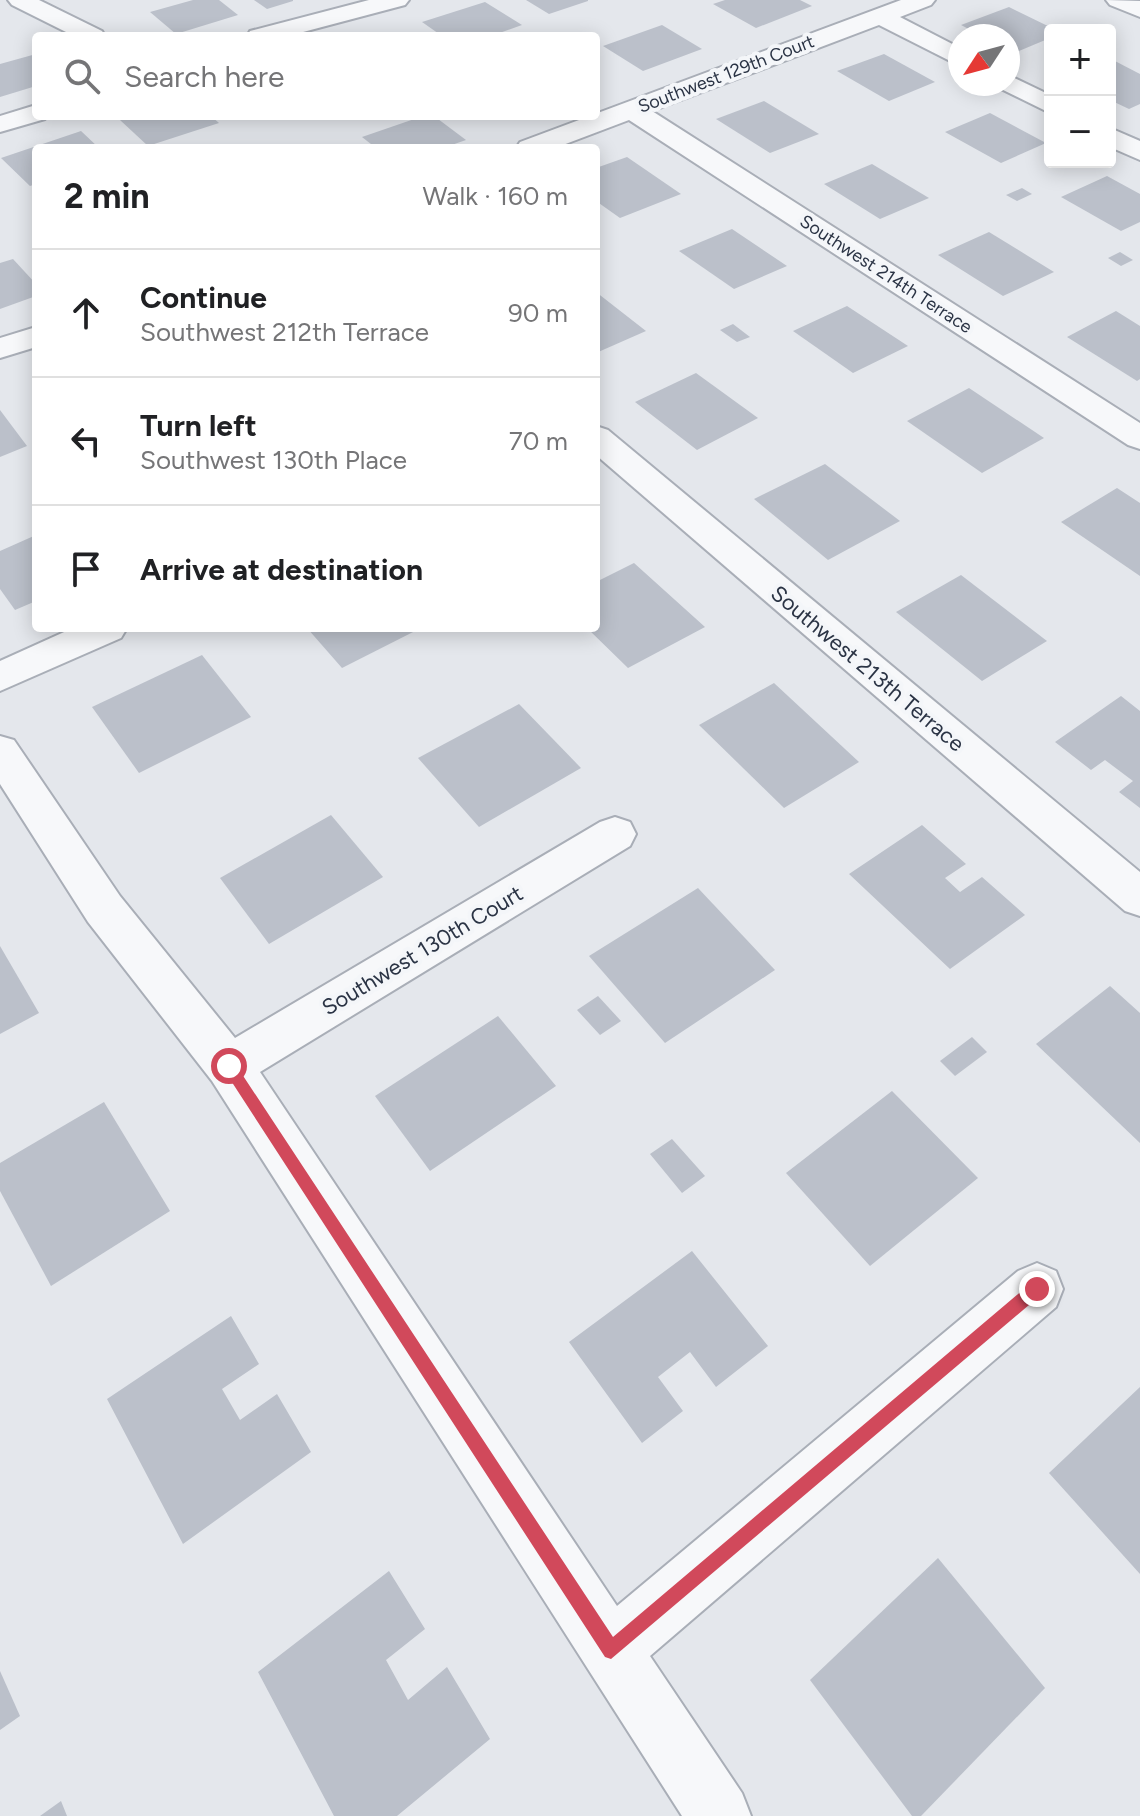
<!DOCTYPE html>
<meta charset="utf-8">
<style>
:root{--surface:#fff;--page:#f6f6f6;--text:#202124;--muted:#757577;--line:#e0e0e0}
body{margin:0;font-family:Figtree,sans-serif;background:var(--page);color:var(--text)}
.controls{position:absolute;right:24px;top:24px;display:grid;overflow:hidden;border-radius:8px;box-shadow:0 4px 20px #0003}
.controls button{width:72px;height:72px;display:grid;place-items:center;padding:0;border:0;border-bottom:2px solid var(--line);background:var(--surface);color:var(--text);font:40px sans-serif}
.compass{position:absolute;left:948px;top:24px;width:72px;height:72px;border-radius:50%;background:var(--surface);box-shadow:0 4px 20px #0003;rotate:234deg}
.stop{position:absolute;width:24px;height:24px;margin:-18px;border:6px solid #d1495b;border-radius:50%;background:#fff}
.stop.end{background:#d1495b;border-color:#fff;box-shadow:0 2px 8px #0008}
.list{margin:0;padding:0;list-style:none}
h2{display:flex;justify-content:space-between;align-items:center;height:104px;margin:0;padding:0 32px;font-size:34px}
h2 small{font-size:26px;font-weight:400;color:var(--muted)}
.list li{display:grid;grid-template-columns:52px 1fr auto;gap:24px;align-items:center;box-sizing:border-box;height:128px;padding:0 32px;border-top:2px solid var(--line)}
.list b{display:block;font-size:30px;white-space:nowrap}
.list p{margin:0;font-size:26px;white-space:nowrap;color:var(--muted)}
.list em{font-size:26px;font-style:normal;color:var(--muted)}
.icon{flex:none;width:44px;height:44px;fill:none;stroke:currentColor;stroke-width:2;stroke-linecap:round;stroke-linejoin:round}
.map{position:relative;flex:none;width:1140px;height:1816px;overflow:hidden}
.search{position:absolute;background:var(--surface);box-shadow:0 4px 20px #0003;left:32px;top:32px;width:568px;height:88px;display:flex;align-items:center;gap:20px;box-sizing:border-box;padding:0 28px;border-radius:8px;color:var(--muted);font-size:30px}
.panel{position:absolute;background:var(--surface);box-shadow:0 4px 20px #0003;left:32px;top:144px;width:568px;height:488px;border-radius:8px}
.map>svg:first-child{display:block}
.building{fill:#bbc0ca}
.lines{fill:none;stroke-linecap:round;stroke-linejoin:round}
.minor-casing{stroke:#a9aeb7;stroke-width:4}
.minor{fill:#f7f8fa;fill-rule:evenodd}
.route{fill:#d1495b}
.labels{text-anchor:middle;stroke-width:8;stroke-linejoin:round;paint-order:stroke}
.far-street-label{font-size:18px;fill:#2b3445;stroke:#f4f6f9}
.street-label{font-size:22px;fill:#2b3445;stroke:#f4f6f9}
</style>
<div class="map">
<svg width="1140" height="1816" viewBox="0 0 1140 1816">
<rect width="100%" height="100%" fill="#e4e7ec"/>
<g class="building">
<path d="M193,0H219L238,15L176,34L150,12Z"/>
<path d="M254,0H293V1L267,9Z"/>
<path d="M526,0H588V1L549,14Z"/>
<path d="M725,0H800L812,6L756,28L713,4Z"/>
<path d="M485,2L522,25L491,36H442L422,22Z"/>
<path d="M1009,7L1056,30H1050V38L1014,53L1008,49V36H982L961,25Z"/>
<path d="M662,25L702,49L643,71L603,46Z"/>
<path d="M36,54V86L0,97V64Z"/>
<path d="M884,54L935,82L889,101L837,71Z"/>
<path d="M1113,60L1140,74V104L1129,109L1110,100V61Z"/>
<path d="M764,101L819,134L770,153L716,119Z"/>
<path d="M990,113L1046,143L1001,163L945,132Z"/>
<path d="M132,116H211L219,123L148,146L120,120Z"/>
<path d="M423,116H434L466,140L443,148H376L362,137Z"/>
<path d="M81,131L99,148H36V184L30,186L1,158Z"/>
<path d="M627,157L681,194L620,218L596,201V168Z"/>
<path d="M872,164L929,198L880,219L824,184Z"/>
<path d="M1107,176L1140,194V222L1121,231L1061,197Z"/>
<path d="M1022,188L1032,194L1017,201L1006,195Z"/>
<path d="M732,229L787,266L734,289L679,251Z"/>
<path d="M989,232L1054,272L1003,296L938,255Z"/>
<path d="M1120,252L1133,260L1121,266L1108,258Z"/>
<path d="M13,259L36,284V296L0,309V263Z"/>
<path d="M596,292L646,331L596,353Z"/>
<path d="M847,306L908,346L853,373L793,331Z"/>
<path d="M1116,311L1140,326V379L1137,381L1067,337Z"/>
<path d="M733,324L750,337L737,342L720,330Z"/>
<path d="M696,373L758,418L697,450L635,402Z"/>
<path d="M969,388L1044,438L982,473L907,421Z"/>
<path d="M0,410L27,446L0,457Z"/>
<path d="M825,464L900,521L828,560L754,499Z"/>
<path d="M1117,488L1140,503V576L1061,522Z"/>
<path d="M36,535V601L15,610L0,589V551Z"/>
<path d="M634,563L705,627L628,668L587,628H596V582Z"/>
<path d="M961,575L1047,641L982,681L896,612Z"/>
<path d="M307,628H421L342,668Z"/>
<path d="M202,655L251,717L139,773L92,707Z"/>
<path d="M774,683L859,762L784,808L699,725Z"/>
<path d="M1121,696L1140,711V808L1119,792L1133,781L1105,760L1091,770L1055,742Z"/>
<path d="M519,704L581,768L479,827L418,758Z"/>
<path d="M331,815L383,877L269,944L220,878Z"/>
<path d="M922,825L966,864L945,878L960,892L982,877L1025,915L950,969L849,874Z"/>
<path d="M698,888L775,970L665,1043L589,956Z"/>
<path d="M0,946L39,1013L0,1034Z"/>
<path d="M1110,986L1140,1013V1143L1036,1044Z"/>
<path d="M598,996L621,1021L600,1035L577,1010Z"/>
<path d="M498,1016L556,1086L430,1171L375,1096Z"/>
<path d="M972,1037L987,1052L955,1076L940,1061Z"/>
<path d="M892,1091L978,1178L870,1266L786,1173Z"/>
<path d="M104,1102L170,1211L51,1286L0,1191V1163Z"/>
<path d="M672,1139L705,1176L682,1193L650,1154Z"/>
<path d="M692,1251L768,1346L716,1387L690,1352L658,1377L683,1411L642,1443L569,1342Z"/>
<path d="M231,1316L259,1364L222,1389L240,1420L277,1394L311,1452L183,1544L107,1399Z"/>
<path d="M1140,1387V1574L1049,1473Z"/>
<path d="M938,1558L1045,1688L921,1816H912L810,1680Z"/>
<path d="M389,1571L425,1629L386,1660L408,1700L447,1667L490,1739L397,1816H334L258,1672Z"/>
<path d="M0,1671L20,1716L0,1730Z"/>
<path d="M61,1801L67,1816H40Z"/>
</g>
<g class="lines">
<defs>
<g id="minor">
<path d="M8,0H39L102,31L105,36H74L12,5Z"/>
<path d="M369,0H409L405,5L288,36H247L250,31Z"/>
<path d="M901,0H935L931,5L900,17L960,48V66L879,25L652,111L1140,423V449L1128,445L629,120L555,148H516L520,142Z"/>
<path d="M1106,0L1140,1V17L1110,5Z"/>
<path d="M1008,75L1050,95V113L999,88L996,84H1008Z"/>
<path d="M36,105V116H47L45,119L0,132V116Z"/>
<path d="M1110,128L1140,141V160L1110,147Z"/>
<path d="M36,327V347L0,358V338Z"/>
<path d="M596,426L608,430L1140,872V916L1125,911L596,455Z"/>
<path d="M73,628H127L121,638L0,691V661Z"/>
<path d="M0,736L14,740L120,896L235,1038L600,822L615,817L630,822L636,834L630,846L260,1072L617,1606L1018,1271L1037,1263L1056,1271L1063,1289L1056,1307L650,1656L742,1793L751,1816H682L212,1081L88,922L0,784Z"/>
</g>
</defs>
<use href="#minor" class="minor-casing"/>
<use href="#minor" class="minor"/>
</g>
<path class="route" d="M229,1060L234,1062L613,1637L1031,1283H1042L1045,1289L1042,1294L611,1659L605,1657L224,1070V1062Z"/>
<g class="labels">
<g class="far-street-label">
<text transform="translate(726 74) rotate(-21)" y="6">Southwest 129th Court</text>
<text transform="translate(886 274) rotate(33)" y="6">Southwest 214th Terrace</text>
</g>
<g class="street-label">
<text transform="translate(868 668) rotate(40)" y="8">Southwest 213th Terrace</text>
<text transform="translate(422 950) rotate(-31)" y="8">Southwest 130th Court</text>
</g>
</g>
</svg>
<div class="controls">
<button>+</button>
<button>−</button>
</div>
<svg class="compass" viewBox="-18 -18 36 36"><path d="M0-13l5 13h-10z" fill="#e53935"/><path d="M0 13l5-13h-10z" fill="#757577"/></svg>
<div class="stop" style="left:229px;top:1066px"></div>
<div class="stop end" style="left:1037px;top:1289px"></div>
<div class="search"><svg class="icon" aria-label="search" viewBox="0 0 24 24"><circle cx="10" cy="10" r="6"/><path d="M15 15l6 6"/></svg>Search here</div>
<section class="panel">
<h2>2 min<small>Walk · 160 m</small></h2>
<ul class="list">
<li><svg class="icon" aria-label="ahead" viewBox="0 0 24 24"><path d="M12 20V5M6 11l6-6 6 6"/></svg><div><b>Continue</b><p>Southwest 212th Terrace</p></div><em>90 m</em></li>
<li><svg class="icon" aria-label="left" viewBox="0 0 24 24"><path d="M17 20v-9H6M10 6l-5 5 5 5"/></svg><div><b>Turn left</b><p>Southwest 130th Place</p></div><em>70 m</em></li>
<li><svg class="icon" aria-label="arrive" viewBox="0 0 24 24"><path d="M6 21V4h12l-3 4 3 4H6"/></svg><div><b>Arrive at destination</b></div></li>
</ul>
</section>
</div>
